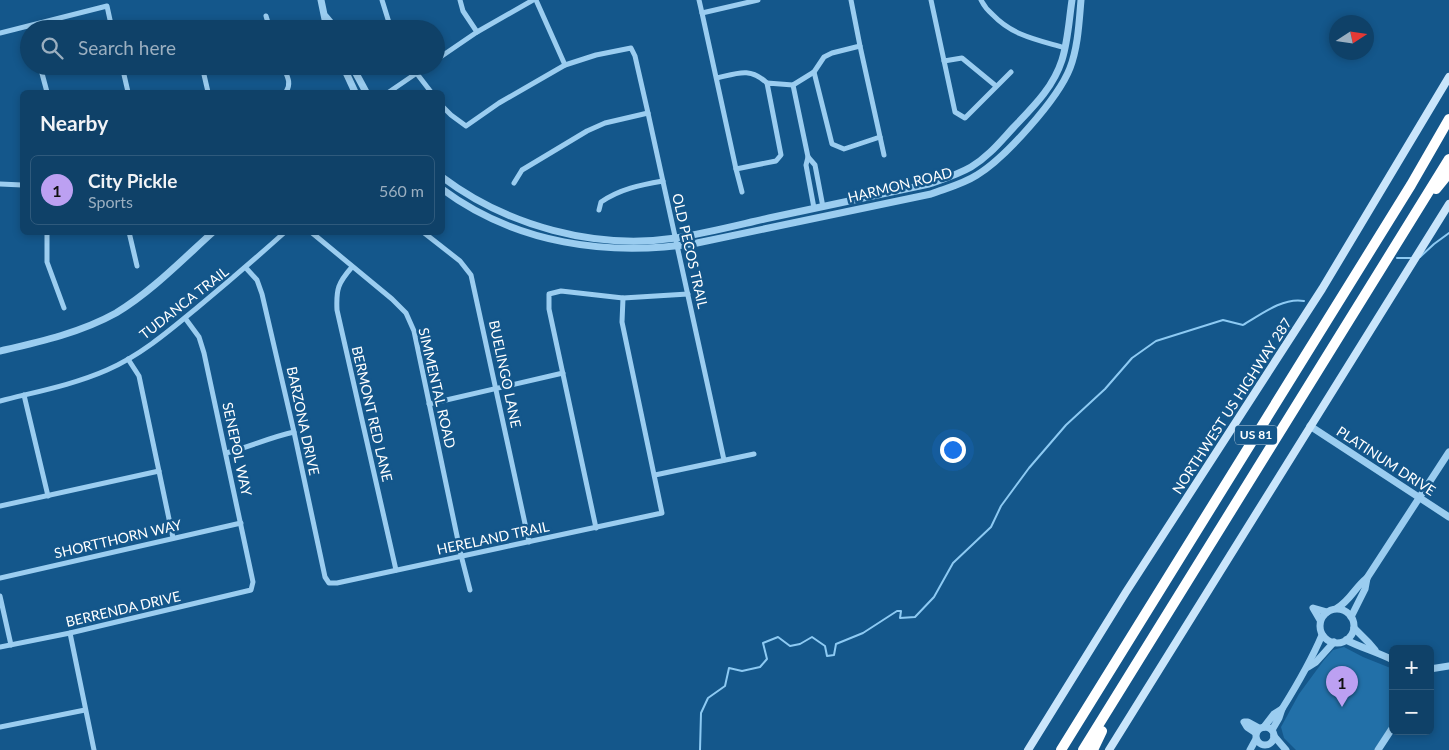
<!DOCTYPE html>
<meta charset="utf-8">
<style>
:root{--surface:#0f4168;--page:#1d4c71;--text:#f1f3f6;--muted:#9bafc0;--line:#2f5a7c;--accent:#bca0f2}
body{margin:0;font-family:Lato,sans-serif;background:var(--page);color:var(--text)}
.controls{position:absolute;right:15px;bottom:15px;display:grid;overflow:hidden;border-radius:8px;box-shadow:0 2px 8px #0003}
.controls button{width:45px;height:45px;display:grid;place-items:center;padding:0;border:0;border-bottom:1px solid var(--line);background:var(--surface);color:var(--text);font:25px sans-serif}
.compass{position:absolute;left:1329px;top:15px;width:45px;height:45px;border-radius:50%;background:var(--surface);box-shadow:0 2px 8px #0003;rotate:78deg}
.you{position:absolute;left:952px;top:449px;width:18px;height:18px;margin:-12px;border:4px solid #fff;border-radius:50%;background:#1a73e8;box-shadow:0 0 0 8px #1a73e833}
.badge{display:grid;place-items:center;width:32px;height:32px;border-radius:50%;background:var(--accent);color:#111;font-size:16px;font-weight:700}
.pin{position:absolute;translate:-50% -41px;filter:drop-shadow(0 1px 2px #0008)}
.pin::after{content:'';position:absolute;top:26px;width:18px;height:15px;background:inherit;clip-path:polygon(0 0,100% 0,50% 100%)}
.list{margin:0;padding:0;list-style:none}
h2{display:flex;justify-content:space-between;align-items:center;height:65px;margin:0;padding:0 20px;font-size:21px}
h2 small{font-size:16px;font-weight:400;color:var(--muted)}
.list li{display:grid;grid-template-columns:32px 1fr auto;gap:15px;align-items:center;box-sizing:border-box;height:70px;margin:0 10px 10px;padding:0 10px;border:1px solid var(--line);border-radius:8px}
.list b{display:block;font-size:19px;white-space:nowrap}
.list p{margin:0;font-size:16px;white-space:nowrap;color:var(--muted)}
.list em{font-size:16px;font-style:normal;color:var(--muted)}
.icon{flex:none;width:28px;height:28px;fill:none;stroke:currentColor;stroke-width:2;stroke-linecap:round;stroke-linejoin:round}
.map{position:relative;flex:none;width:1449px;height:750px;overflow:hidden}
.search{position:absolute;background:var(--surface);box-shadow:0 2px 8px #0003;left:20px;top:20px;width:425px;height:55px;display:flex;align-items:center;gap:12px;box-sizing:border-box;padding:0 18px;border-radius:28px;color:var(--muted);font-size:19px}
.panel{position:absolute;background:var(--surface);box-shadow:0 2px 8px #0003;left:20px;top:90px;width:425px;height:145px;border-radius:8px}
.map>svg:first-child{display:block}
.green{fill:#2270a8}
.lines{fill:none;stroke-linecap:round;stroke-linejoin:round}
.stream{stroke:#8dcaf3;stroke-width:2}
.minor{stroke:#9bcdf0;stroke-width:5}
.tertiary{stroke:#9bcdf0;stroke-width:7}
.secondary{stroke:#c9e5fb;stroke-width:8}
.motorway{stroke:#fff;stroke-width:10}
.labels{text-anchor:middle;stroke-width:5;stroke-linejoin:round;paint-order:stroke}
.shield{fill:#14578b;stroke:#b8cddc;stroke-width:1}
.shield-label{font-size:12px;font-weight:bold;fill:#fff}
.street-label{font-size:14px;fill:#fff;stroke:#14578b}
</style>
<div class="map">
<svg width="1449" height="750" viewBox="0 0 1449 750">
<rect width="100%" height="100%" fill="#14578b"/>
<path class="green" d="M1344,647L1363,657L1393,669V721L1374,750H1296L1284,738L1281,727L1299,694L1324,660L1333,650Z"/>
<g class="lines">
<g class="stream">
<path d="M1420,257L1434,244L1449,233"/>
<path d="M1397,258H1411"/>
<path d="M700,750L701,713L708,698L725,686L729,668L742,671L760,667L767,659L763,643L778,637L790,646L800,644L812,637L825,646L827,656L834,655L836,644L863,633L897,611H901L900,618L915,617L934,597L953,563L991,527L1001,506L1029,468L1066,425L1105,389L1132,358L1156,341L1223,320L1243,325C1260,315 1283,297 1304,301"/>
</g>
<g class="minor">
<path d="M382,0L391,29"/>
<path d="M460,0L463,11L477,32"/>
<path d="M536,0L565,65"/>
<path d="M699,0L702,13"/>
<path d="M758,0L702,13L736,169L776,161L781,155L767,83L793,85L814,72L824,57L832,53L860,46L851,0"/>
<path d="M931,0L955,112L965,118L1011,72"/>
<path d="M981,0C984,6 988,11 993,15C1013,36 1038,40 1065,48"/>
<path d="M266,16L270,29"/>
<path d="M0,33L107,6L112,29"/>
<path d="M860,46L884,155"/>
<path d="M436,60L477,32L533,0"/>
<path d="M944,61L962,58L996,86"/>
<path d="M40,66L47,92"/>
<path d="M122,66L128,92"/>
<path d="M202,66L208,92"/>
<path d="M283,66C287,76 292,83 286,92"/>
<path d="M411,66L431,92"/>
<path d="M814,72L832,144L844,149L880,137"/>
<path d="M717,78C738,73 750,67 767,83"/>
<path d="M793,85L808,157L815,165L823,207"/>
<path d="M389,92L427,66"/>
<path d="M442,106L451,115L466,126L499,103L565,65L596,55L631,48L635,56L648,113L724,460"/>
<path d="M808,157L806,165L814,208"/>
<path d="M736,169L742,192"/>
<path d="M514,183L522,170L587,131L605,123L648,113"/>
<path d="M0,184L22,185"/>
<path d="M599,210L601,202C620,189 640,185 663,181"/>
<path d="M47,232V262L64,308"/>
<path d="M129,232L137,266"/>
<path d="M311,232L392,299L406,313L414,331L461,555L470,590"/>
<path d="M423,232L460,261L471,275L529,542"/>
<path d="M352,267C338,283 336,289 337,310L396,570"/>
<path d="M246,268L257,280L262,294L294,432L325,577L329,583H337C445,559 554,537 662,513L622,322L623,298"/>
<path d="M128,359L139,376L173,538"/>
<path d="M24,395L48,496"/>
<path d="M0,401C35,392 73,385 107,370C141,355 169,331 198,307C227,283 256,258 285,232"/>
<path d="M429,404L563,373"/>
<path d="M226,453C249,447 271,437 294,432"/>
<path d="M655,475L754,454"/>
<path d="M0,506L159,471"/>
<path d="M596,528L549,309V294L561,291L623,298L688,294"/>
<path d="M0,578L241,523"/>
<path d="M0,596L11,645"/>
<path d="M70,633L94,750"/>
<path d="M0,647L70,633L251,590L253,582L204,353L199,337L185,318"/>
<path d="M0,727L85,710"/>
</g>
<g class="tertiary">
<path d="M321,0L327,29"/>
<path d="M326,17L336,29"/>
<path d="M343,66L355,92"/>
<path d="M352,66L366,92"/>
<path d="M442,177C507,226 595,250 676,238C707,233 738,225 769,218C822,207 875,195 929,184C943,179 957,175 971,167C988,157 1000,142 1013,128C1033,107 1053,88 1062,60C1068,41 1069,20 1072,0"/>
<path d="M442,189C516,244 608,257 697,243L931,194C947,188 963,184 977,175C1005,158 1058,99 1070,68C1078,47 1079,23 1081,0"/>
<path d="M0,351C39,342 80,333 116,313C151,292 182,260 213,232"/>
<path d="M1310,426L1449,517"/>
<path d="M1337,608C1350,601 1355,587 1367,578"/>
<circle cx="1337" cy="626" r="17"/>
<path d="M1351,617L1365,589L1367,578L1449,452"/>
<path d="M1320,620L1313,608L1327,612"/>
<path d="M1354,628L1369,643L1375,650"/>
<path d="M1346,640C1362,648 1377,652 1393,660"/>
<path d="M1308,667L1316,662L1334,642"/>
<path d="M1430,669L1449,666"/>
<path d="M1282,709C1297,685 1311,661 1322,635"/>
<circle cx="1265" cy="736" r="9"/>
<path d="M1264,727L1274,714L1282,709L1279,718L1272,730"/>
<path d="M1256,733L1247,727L1244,722H1248L1259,728"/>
<path d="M1274,736L1286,750"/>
<path d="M1250,750L1256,739"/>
<path d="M1378,750L1393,727"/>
</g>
<g class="secondary">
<path d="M1028,750L1126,592L1322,289L1449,77"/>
<path d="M1109,750L1449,204"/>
</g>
<g class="motorway">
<path d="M1436,189L1449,173"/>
<path d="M1061,750L1411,185L1449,119"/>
<path d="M1083,750L1449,159"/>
<path d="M1093,750L1102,731"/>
</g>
</g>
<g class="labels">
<rect class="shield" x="1235" y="425.5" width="42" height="19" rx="4"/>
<g class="shield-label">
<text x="1256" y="439">US 81</text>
</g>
<g class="street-label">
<text transform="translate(900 185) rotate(-14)" y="5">HARMON ROAD</text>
<text transform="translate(690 251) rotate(77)" y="5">OLD PECOS TRAIL</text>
<text transform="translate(184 303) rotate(-38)" y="5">TUDANCA TRAIL</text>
<text transform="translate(505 374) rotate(78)" y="5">BUELINGO LANE</text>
<text transform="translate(437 388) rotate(77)" y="5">SIMMENTAL ROAD</text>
<text transform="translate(1232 406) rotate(-57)" y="5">NORTHWEST US HIGHWAY 287</text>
<text transform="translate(372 414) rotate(77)" y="5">BERMONT RED LANE</text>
<text transform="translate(303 421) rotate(78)" y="5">BARZONA DRIVE</text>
<text transform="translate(237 449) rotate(78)" y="5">SENEPOL WAY</text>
<text transform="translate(1386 461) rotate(33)" y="5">PLATINUM DRIVE</text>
<text transform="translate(493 538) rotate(-12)" y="5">HERELAND TRAIL</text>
<text transform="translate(118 539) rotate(-13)" y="5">SHORTTHORN WAY</text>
<text transform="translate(123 609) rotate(-13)" y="5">BERRENDA DRIVE</text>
</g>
</g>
</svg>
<div class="controls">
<button>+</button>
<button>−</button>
</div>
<svg class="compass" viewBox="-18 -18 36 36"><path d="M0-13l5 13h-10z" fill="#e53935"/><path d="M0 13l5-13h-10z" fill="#9bafc0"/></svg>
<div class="you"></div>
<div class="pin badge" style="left:1342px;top:707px">1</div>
<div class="search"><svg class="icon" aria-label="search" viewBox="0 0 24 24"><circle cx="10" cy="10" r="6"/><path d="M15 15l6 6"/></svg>Search here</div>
<section class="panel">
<h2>Nearby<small></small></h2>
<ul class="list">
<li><span class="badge">1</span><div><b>City Pickle</b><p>Sports</p></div><em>560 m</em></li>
</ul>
</section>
</div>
